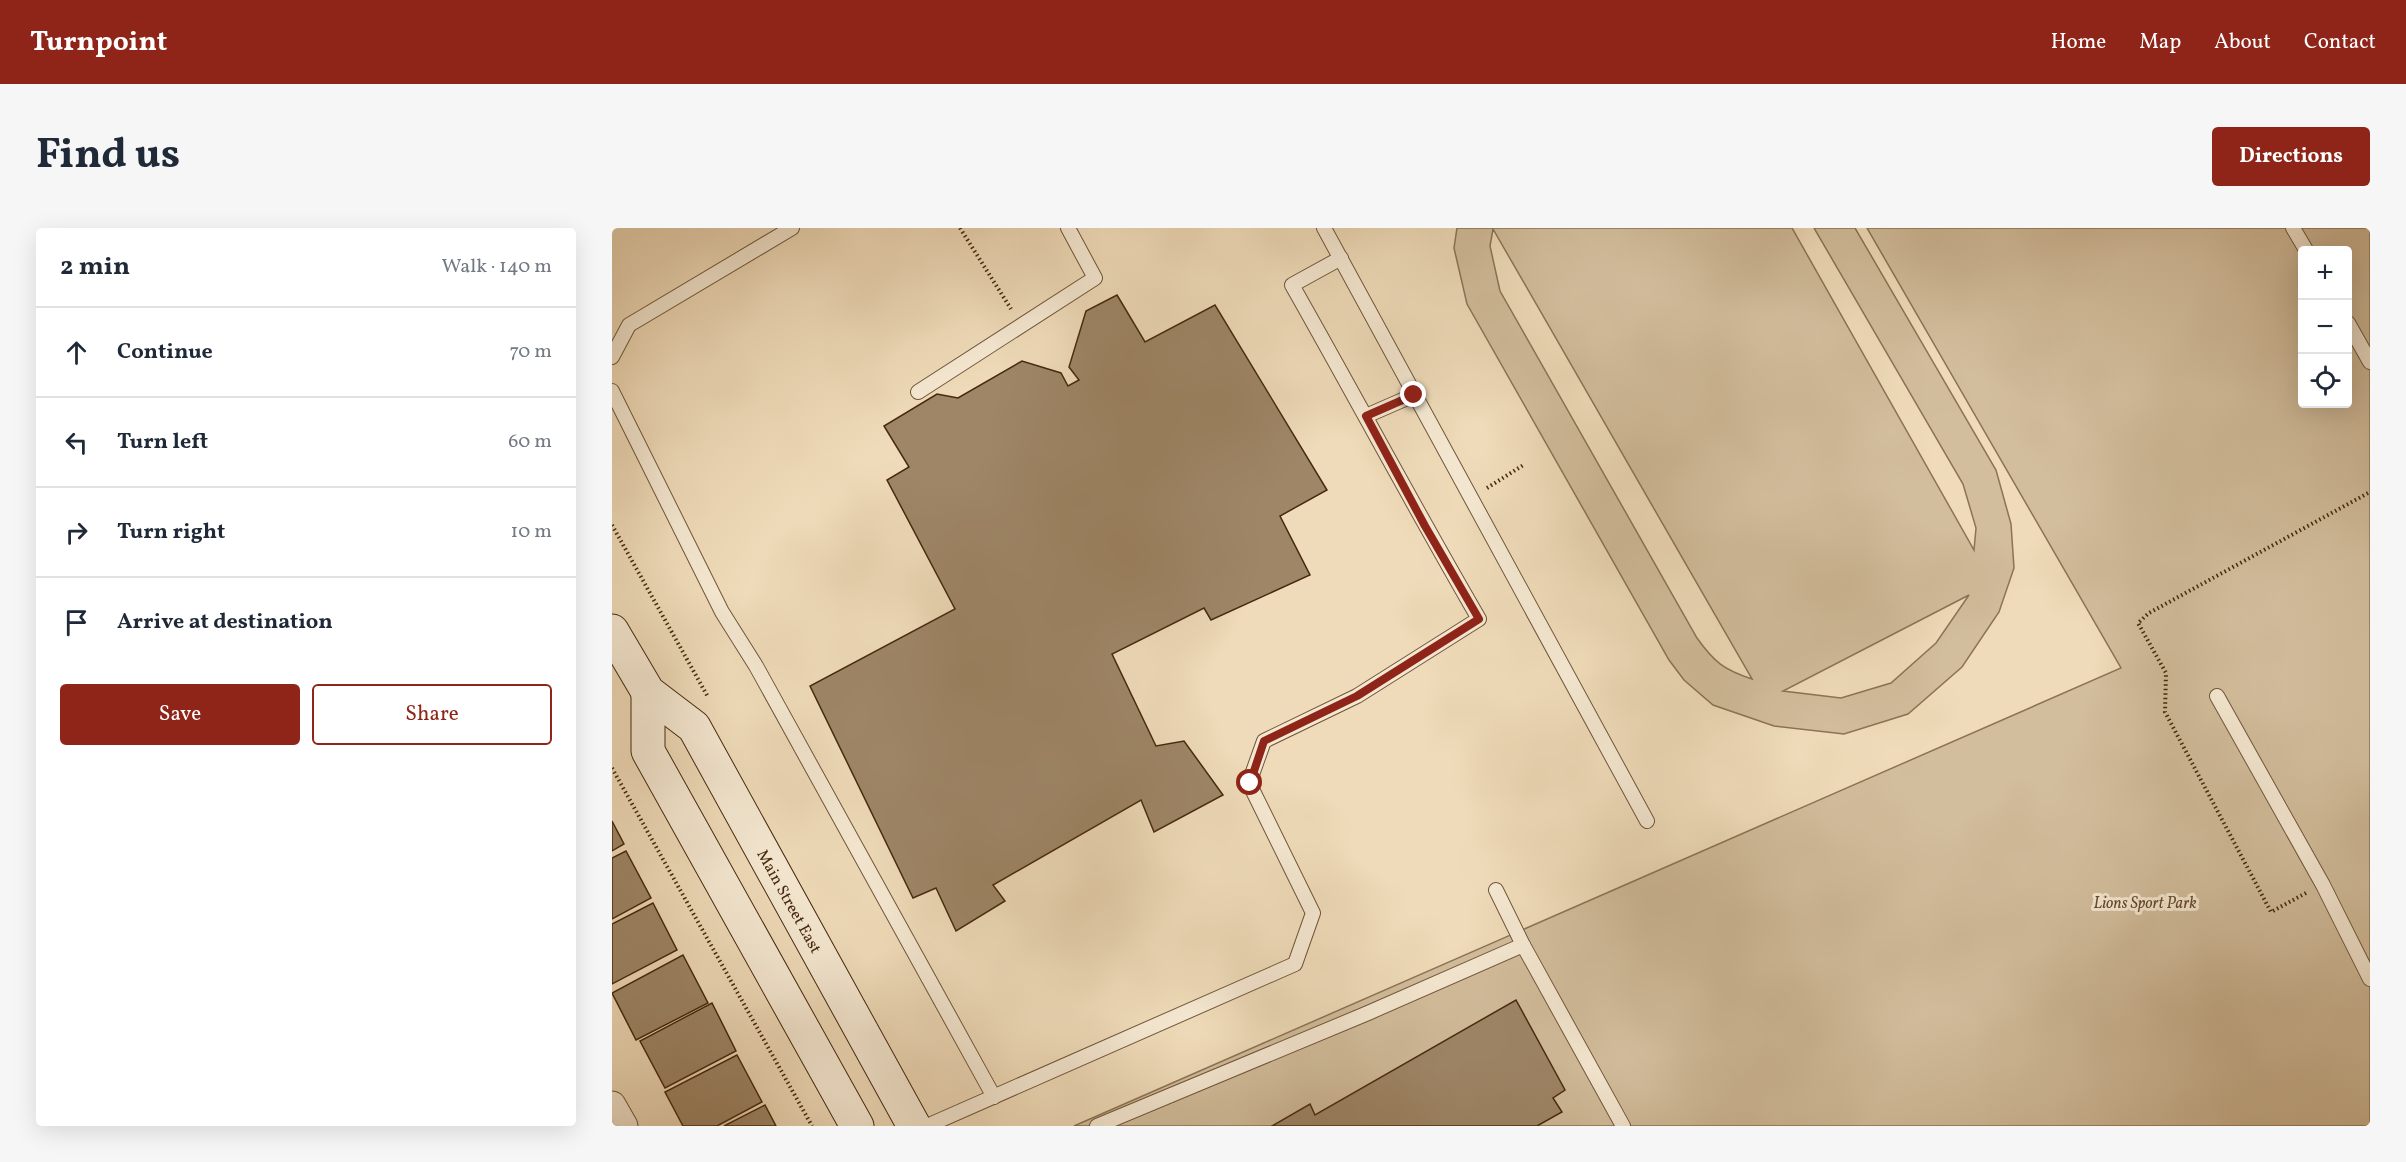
<!DOCTYPE html>
<meta charset="utf-8">
<style>
:root{--surface:#fff;--page:#f6f6f7;--text:#1f2937;--muted:#747a83;--line:#e0e1e3;--accent:#8f2418}
body{margin:0;font-family:Vollkorn,serif;background:var(--page);color:var(--text)}
.controls{position:absolute;right:18px;top:18px;display:grid;overflow:hidden;border-radius:6px;box-shadow:0 6px 24px #0002}
.controls button{width:54px;height:54px;display:grid;place-items:center;padding:0;border:0;border-bottom:2px solid var(--line);background:var(--surface);color:var(--text);font:30px sans-serif}
.stop{position:absolute;width:18px;height:18px;margin:-14px;border:4px solid #8f2418;border-radius:50%;background:#fff}
.stop.end{background:#8f2418;border-color:#fff;box-shadow:0 2px 6px #0008}
.list{margin:0;padding:0;list-style:none}
h2{display:flex;justify-content:space-between;align-items:center;height:78px;margin:0;padding:0 24px;font-size:26px}
h2 small{font-size:20px;font-weight:400;color:var(--muted)}
.list li{display:grid;grid-template-columns:39px 1fr auto;gap:18px;align-items:center;box-sizing:border-box;height:90px;padding:0 24px;border-top:2px solid var(--line)}
.list b{display:block;font-size:22px;white-space:nowrap}
.list em{font-size:20px;font-style:normal;color:var(--muted)}
.actions{display:flex;gap:12px;padding:18px 24px}
.actions a{flex:1;padding:14px 0;border:2px solid var(--accent);border-radius:6px;text-align:center;font-size:21px;color:var(--accent)}
.actions .main{background:var(--accent);color:#fff}
.icon{flex:none;width:33px;height:33px;fill:none;stroke:currentColor;stroke-width:2;stroke-linecap:round;stroke-linejoin:round}
.map{position:relative;flex:none;width:1758px;height:898px;overflow:hidden;border-radius:6px}
header{display:flex;align-items:center;gap:36px;box-sizing:border-box;height:84px;padding:0 30px;background:var(--accent);color:#fff}
header strong{font-size:28px}
nav{display:flex;gap:33px;margin-inline-start:auto;font-size:21px}
.intro{display:flex;align-items:center;justify-content:space-between;box-sizing:border-box;height:144px;padding:0 36px}
h1{margin:0;font-size:42px}
.button{padding:15px 27px;border-radius:6px;background:var(--accent);color:#fff;font-size:21px;font-weight:700}
main{display:flex;gap:36px;padding:0 36px}
aside{flex:1;background:var(--surface);border-radius:6px;box-shadow:0 6px 24px #0002}
.map>svg:first-child{display:block}
.green{fill:#d2bd9c;stroke:#8c7356;stroke-width:1.5;fill-rule:evenodd}
.building{fill:#9e8667;stroke:#46290f;stroke-width:1.5}
.lines{fill:none;stroke-linecap:round;stroke-linejoin:round}
.lane-casing{stroke:#70563a;stroke-width:16}
.street-casing{stroke:#70563a;stroke-width:29}
.secondary-casing{stroke:#46290f;stroke-width:35}
.path{stroke:#46290f;stroke-width:4;stroke-dasharray:1.5 3;stroke-linecap:butt}
.lane{stroke:#f5e8d2;stroke-width:14}
.street{stroke:#f5e8d2;stroke-width:27}
.secondary{stroke:#f5e8d2;stroke-width:33}
.route{stroke:#8f2418;stroke-width:8}
.labels{text-anchor:middle;stroke-width:6;stroke-linejoin:round;paint-order:stroke}
.street-label{font-size:16px;fill:#46290f;stroke:#f5e8d2}
.park-label{font-size:16px;font-style:italic;fill:#62472b;stroke:#f5e8d2}
</style>
<header>
<strong>Turnpoint</strong>
<nav><a>Home</a><a>Map</a><a>About</a><a>Contact</a></nav>
</header>
<div class="intro"><h1>Find us</h1><a class="button">Directions</a></div>
<main>
<aside>
<h2>2 min<small>Walk · 140 m</small></h2>
<ul class="list">
<li><svg class="icon" aria-label="ahead" viewBox="0 0 24 24"><path d="M12 20V5M6 11l6-6 6 6"/></svg><div><b>Continue</b></div><em>70 m</em></li>
<li><svg class="icon" aria-label="left" viewBox="0 0 24 24"><path d="M17 20v-9H6M10 6l-5 5 5 5"/></svg><div><b>Turn left</b></div><em>60 m</em></li>
<li><svg class="icon" aria-label="right" viewBox="0 0 24 24"><path d="M7 20v-9h11M14 6l5 5-5 5"/></svg><div><b>Turn right</b></div><em>10 m</em></li>
<li><svg class="icon" aria-label="arrive" viewBox="0 0 24 24"><path d="M6 21V4h12l-3 4 3 4H6"/></svg><div><b>Arrive at destination</b></div></li>
</ul>
<div class="actions"><a class="main">Save</a><a>Share</a></div>
</aside>
<div class="map">
<svg width="1758" height="898" viewBox="0 0 1758 898">
<rect width="100%" height="100%" fill="#efdbb9"/>
<filter id="stains"><feTurbulence type="fractalNoise" baseFrequency=".00333" numOctaves="4"/><feColorMatrix values="0 0 0 0 .2 0 0 0 0 .09 0 0 0 0 .02 0 0 0 .5 -.17"/></filter>
<radialGradient id="worn" r=".72"><stop offset=".6" stop-color="#630" stop-opacity="0"/><stop offset="1" stop-color="#630" stop-opacity=".3"/></radialGradient>
<g class="green">
<path d="M845,0H1180L1362,322L1364,300L1351,256L1202,0H1243L1384,242L1399,296L1402,340L1387,384L1350,439L1296,486L1232,506L1162,498L1101,477L1072,452L1057,432L855,76L842,20ZM881,1L1140,451C1112,442 1102,434 1085,410L888,63L878,18ZM1357,367L1324,415L1279,455L1229,470L1171,463Z"/>
<path d="M1255,0H1758V898H462L1509,440ZM1690,22H1736V176H1690Z"/>
</g>
<g class="building">
<path d="M505,67L533,114L603,77L715,262L668,288L698,347L599,392L592,380L500,426L544,518L572,513L611,567L542,604L529,572L381,657L393,673L344,703L324,660L301,670L198,458L343,381L275,252L297,239L272,198L325,166L346,170L410,133L449,145L456,158L467,152L457,139L474,83Z"/>
<path d="M0,593L12,616L0,623Z"/>
<path d="M14,623L39,670L0,691V630Z"/>
<path d="M41,675L65,722L0,756V696Z"/>
<path d="M71,727L96,775L24,812L0,765Z"/>
<path d="M904,772L953,862L941,870L950,884L925,898H660L698,876L703,887Z"/>
<path d="M100,775L124,823L53,860L28,813Z"/>
<path d="M125,827L150,874L105,898H71L53,864Z"/>
<path d="M153,877L164,898H112Z"/>
</g>
<g class="lines">
<defs>
<g id="lane">
<path d="M712,0L1035,593"/>
<path d="M1681,0L1694,22"/>
<path d="M1736,95L1758,134"/>
<path d="M0,129L17,97L180,0"/>
<path d="M0,163L110,384L144,438L382,869"/>
<path d="M306,164L483,50L456,0"/>
<path d="M754,188L802,167"/>
<path d="M1605,468L1711,657L1758,751"/>
<path d="M884,662L911,717L1011,898"/>
<path d="M315,898L683,736L701,685L637,555L652,513L745,468L867,391C803,281 743,168 680,57L729,30"/>
<path d="M485,898L756,785L911,717"/>
</g>
<path id="street" d="M0,877L12,898"/>
<g id="secondary">
<path d="M0,403L36,464L82,499L302,898"/>
<path d="M36,464V523L245,898"/>
</g>
</defs>
<use href="#lane" class="lane-casing"/>
<use href="#street" class="street-casing"/>
<use href="#secondary" class="secondary-casing"/>
<g class="path">
<path d="M348,0L399,81"/>
<path d="M875,260L913,236"/>
<path d="M0,297L96,469"/>
<path d="M0,540L200,898"/>
<path d="M1694,665L1659,684L1553,484L1554,445L1526,395L1537,385L1758,264"/>
</g>
<use href="#lane" class="lane"/>
<use href="#street" class="street"/>
<use href="#secondary" class="secondary"/>
</g>
<g class="lines">
<path class="route" d="M638,555L652,513L745,468L867,391L813,298L754,188L802,167"/>
</g>
<g class="labels">
<g class="street-label">
<text transform="translate(178 673) rotate(61)" y="6">Main Street East</text>
</g>
<g class="park-label">
<text x="1533" y="680">Lions Sport Park</text>
</g>
</g>
<rect width="100%" height="100%" filter="url(#stains)"/>
<rect width="100%" height="100%" fill="url(#worn)"/>
</svg>
<div class="controls">
<button>+</button>
<button>−</button>
<button><svg class="icon" aria-label="locate" viewBox="0 0 24 24"><circle cx="12" cy="12" r="6"/><path d="M12 2v4M12 18v4M2 12h4M18 12h4"/></svg></button>
</div>
<div class="stop" style="left:638px;top:555px"></div>
<div class="stop end" style="left:802px;top:167px"></div>
</div>
</main>
